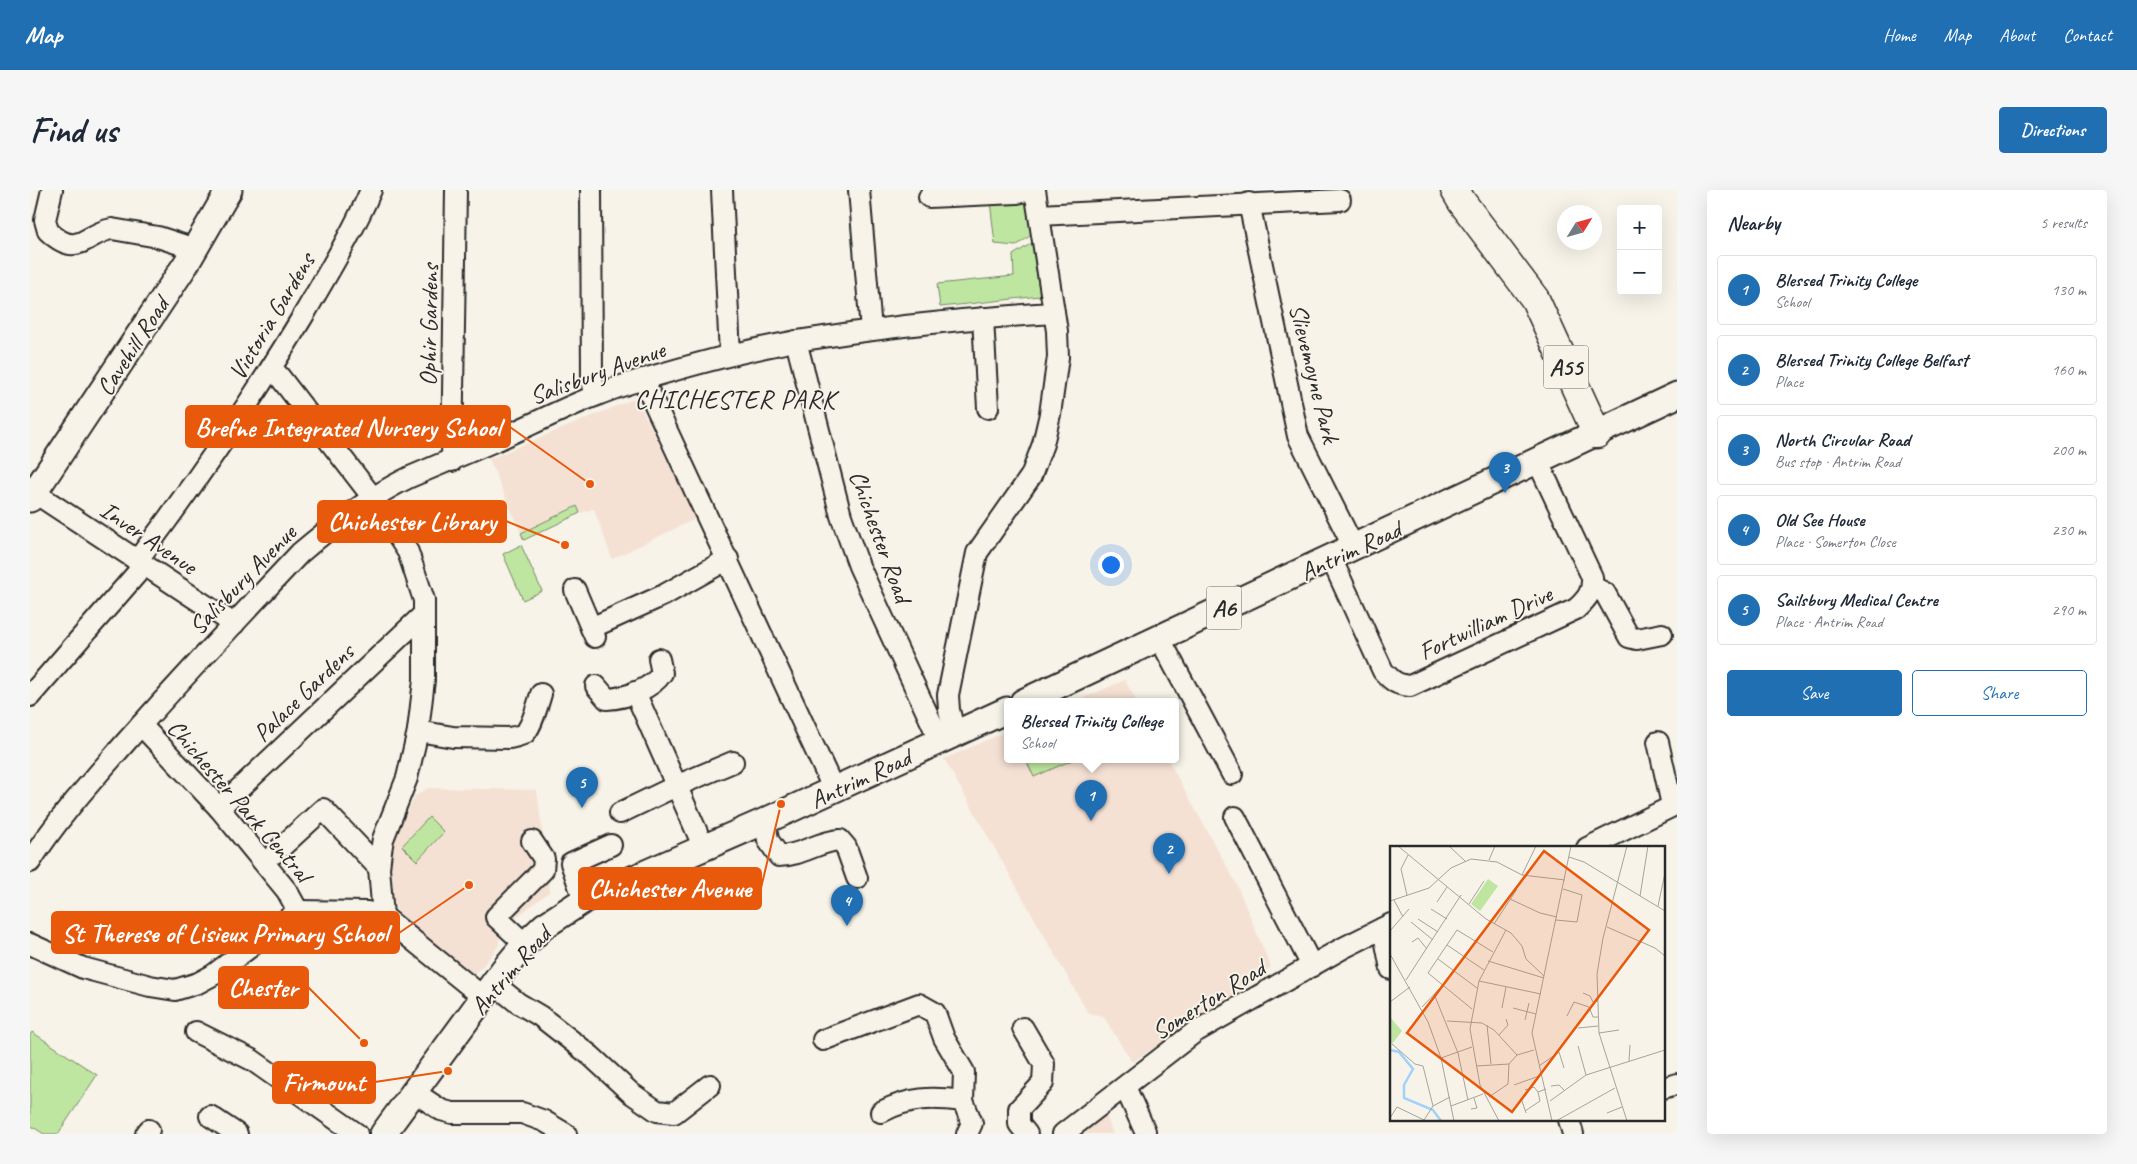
<!DOCTYPE html>
<meta charset="utf-8">
<style>
:root{--surface:#fff;--page:#f6f6f7;--text:#1f2937;--muted:#747a83;--line:#e0e1e3;--accent:#1f6fb2}
body{margin:0;font-family:Caveat,sans-serif;background:var(--page);color:var(--text)}
.controls{position:absolute;right:15px;top:15px;display:grid;overflow:hidden;border-radius:5px;box-shadow:0 5px 20px #0002}
.controls button{width:45px;height:45px;display:grid;place-items:center;padding:0;border:0;border-bottom:1px solid var(--line);background:var(--surface);color:var(--text);font:25px sans-serif}
.compass{position:absolute;left:1527px;top:15px;width:45px;height:45px;border-radius:50%;background:var(--surface);box-shadow:0 5px 20px #0002;rotate:53deg}
.you{position:absolute;left:1080px;top:374px;width:18px;height:18px;margin:-12px;border:4px solid #fff;border-radius:50%;background:#1a73e8;box-shadow:0 0 0 8px #1a73e833}
.badge{display:grid;place-items:center;width:32px;height:32px;border-radius:50%;background:var(--accent);color:#fff;font-size:16px;font-weight:700}
.pin{position:absolute;translate:-50% -41px;filter:drop-shadow(0 1px 2px #0008)}
.pin::after{content:'';position:absolute;top:26px;width:18px;height:15px;background:inherit;clip-path:polygon(0 0,100% 0,50% 100%)}
.popup{position:absolute;left:974px;top:508px;width:175px;height:65px;box-sizing:border-box;display:grid;place-content:center;border-radius:5px;background:var(--surface);filter:drop-shadow(0 1px 4px #0005);font-size:16px;white-space:nowrap;color:var(--muted)}
.popup b{font-size:19px;color:var(--text)}
.popup::after{content:'';position:absolute;left:50%;top:100%;margin-left:-10px;border:10px solid transparent;border-top-color:var(--surface)}
.list{margin:0;padding:0;list-style:none}
h2{display:flex;justify-content:space-between;align-items:center;height:65px;margin:0;padding:0 20px;font-size:21px}
h2 small{font-size:16px;font-weight:400;color:var(--muted)}
.list li{display:grid;grid-template-columns:32px 1fr auto;gap:15px;align-items:center;box-sizing:border-box;height:70px;margin:0 10px 10px;padding:0 10px;border:1px solid var(--line);border-radius:5px}
.list b{display:block;font-size:19px;white-space:nowrap}
.list p{margin:0;font-size:16px;white-space:nowrap;color:var(--muted)}
.list em{font-size:16px;font-style:normal;color:var(--muted)}
.actions{display:flex;gap:10px;padding:15px 20px}
.actions a{flex:1;padding:11px 0;border:1px solid var(--accent);border-radius:5px;text-align:center;font-size:18px;color:var(--accent)}
.actions .main{background:var(--accent);color:#fff}
.map{position:relative;flex:none;width:1647px;height:944px;overflow:hidden;border-radius:5px}
header{display:flex;align-items:center;gap:30px;box-sizing:border-box;height:70px;padding:0 25px;background:var(--accent);color:#fff}
header strong{font-size:24px}
nav{display:flex;gap:28px;margin-inline-start:auto;font-size:18px}
.intro{display:flex;align-items:center;justify-content:space-between;box-sizing:border-box;height:120px;padding:0 30px}
h1{margin:0;font-size:35px}
.button{padding:12px 22px;border-radius:5px;background:var(--accent);color:#fff;font-size:18px;font-weight:700}
main{display:flex;gap:30px;padding:0 30px}
aside{flex:1;background:var(--surface);border-radius:5px;box-shadow:0 5px 20px #0002}
.map>svg:first-child{display:block}
.built{fill:#f5e1d4}
.green{fill:#bfe6a1;stroke:#758866}
.lines{fill:none;stroke-linecap:round;stroke-linejoin:round}
.minor-casing{stroke:#2b2b2b;stroke-width:24}
.major-casing{stroke:#2b2b2b;stroke-width:29}
.highway-casing{stroke:#2b2b2b;stroke-width:31}
.minor{stroke:#f7f3e8;stroke-width:20}
.major{stroke:#f7f3e8;stroke-width:25}
.highway{stroke:#f7f3e8;stroke-width:28}
.labels{text-anchor:middle;stroke-width:4;stroke-linejoin:round;paint-order:stroke}
.shield{fill:#f7f3e8;stroke:#686764;stroke-width:1}
.shield-label{font-size:24px;font-weight:bold;fill:#2b2b2b}
.street-label{font-size:25px;fill:#2b2b2b;stroke:#f7f3e8}
.neighbourhood-label{font-size:26px;letter-spacing:1px;fill:#2b2b2b;stroke:#f7f3e8}
.inset-river{fill:none;stroke:#a0d2fd;stroke-width:2.5}
.inset-road{fill:none;stroke:#a5a39c;stroke-width:1}
.view{fill:#e8590c;fill-opacity:0.15;stroke:#e8590c;stroke-width:2.5}
.inset-edge{fill:none;stroke:#2b2b2b;stroke-width:2.5}
.leader{fill:none;stroke:#e8590c;stroke-width:2}
.callout-dot{fill:#e8590c;stroke:#f7f3e8;stroke-width:2}
.callout{fill:#e8590c;stroke:#e8590c;stroke-width:2}
.callout-label{font-size:26px;text-anchor:middle;font-weight:bold;fill:#fff}
</style>
<header>
<strong>Map</strong>
<nav><a>Home</a><a>Map</a><a>About</a><a>Contact</a></nav>
</header>
<div class="intro"><h1>Find us</h1><a class="button">Directions</a></div>
<main>
<div class="map">
<svg width="1647" height="944" viewBox="0 0 1647 944">
<rect width="100%" height="100%" fill="#f7f3e8"/>
<filter id="ink" filterUnits="userSpaceOnUse"><feTurbulence type="fractalNoise" baseFrequency=".02" numOctaves="2"/><feDisplacementMap in="SourceGraphic" scale="10" xChannelSelector="R" yChannelSelector="G"/><feConvolveMatrix kernelMatrix="1 2 1 2 8 2 1 2 1" color-interpolation-filters="sRGB"/></filter>
<g filter="url(#ink)">
<g class="built">
<path d="M606,208L667,328L582,369L564,319L550,323L494,350L459,269Z"/>
<path d="M1095,490L1107,512H1044Z"/>
<path d="M977,541V570H1138L1206,693L1241,777L1210,795L1205,806L1102,872L1073,826L1058,823L914,569Z"/>
<path d="M398,598L507,600L520,701L487,727L469,746V755L452,777L440,787L380,740L367,722L358,689L365,648L385,606Z"/>
<path d="M1074,920L1083,944H1043Z"/>
</g>
<g class="green">
<path d="M987,8L997,12L1001,45L986,56L965,54L960,11Z"/>
<path d="M1002,53L1010,106L910,117L907,94L984,86L983,65Z"/>
<path d="M547,316L550,323L494,350L491,343Z"/>
<path d="M491,355L512,401L493,410L473,364Z"/>
<path d="M996,570H1042L1004,587Z"/>
<path d="M399,627L414,642L387,671L372,656Z"/>
<path d="M2,842L67,885L28,944H14L0,935V845Z"/>
</g>
<g class="lines">
<defs>
<g id="minor">
<path d="M22,0L15,30L18,41C49,70 55,43 82,39L128,47L165,59"/>
<path d="M561,0L562,188L565,206"/>
<path d="M692,0L700,165"/>
<path d="M829,0L841,140"/>
<path d="M899,7L987,3L1003,0"/>
<path d="M1219,13L1268,246L1324,358"/>
<path d="M1009,25L1310,10"/>
<path d="M953,128L958,218"/>
<path d="M766,151L811,326L829,376L910,551"/>
<path d="M242,179L249,186L340,304L378,362L394,410V490L388,541L377,588L353,649L351,661L349,678L353,726"/>
<path d="M613,189L804,600"/>
<path d="M422,271L426,0"/>
<path d="M5,303L204,434"/>
<path d="M1301,368L1353,481C1362,491 1367,495 1380,496L1546,419C1557,409 1563,402 1562,387L1508,272"/>
<path d="M1563,397L1575,403L1599,447L1607,449L1632,444"/>
<path d="M545,400L565,447"/>
<path d="M561,438L634,405L698,369"/>
<path d="M1130,449L1202,584"/>
<path d="M566,496L577,509C596,508 622,499 632,483L629,469"/>
<path d="M605,502L674,658"/>
<path d="M0,506L109,381L108,372L112,364C171,285 226,205 276,121C299,81 323,42 341,0"/>
<path d="M111,535L189,618L257,701L268,721"/>
<path d="M388,541L423,547L479,548C484,547 491,546 495,543C502,536 508,514 511,504"/>
<path d="M925,544L919,520L918,505L947,363L1001,286L1013,254L1020,224L1028,167L1027,141L1005,0"/>
<path d="M1628,552L1642,615"/>
<path d="M189,618L394,424"/>
<path d="M590,623L646,596L703,572"/>
<path d="M1205,627L1282,776"/>
<path d="M735,631L738,650L749,666C771,666 789,651 810,650L816,657L827,688"/>
<path d="M1557,658L1647,614"/>
<path d="M245,663L293,619L349,678"/>
<path d="M0,672C27,629 61,592 95,553C152,488 211,426 270,363C303,335 340,306 380,287C408,275 437,263 465,251C514,229 563,203 614,189C664,174 715,160 767,151C852,137 938,128 1024,123"/>
<path d="M554,710L541,673L581,655"/>
<path d="M1353,738L1361,779"/>
<path d="M0,754L53,778L120,796L145,800L168,793L183,785L268,721L337,722L353,726L453,807"/>
<path d="M495,754L466,727L513,680L514,669L502,651"/>
<path d="M463,793L488,813L510,826L561,866L601,903L627,921L644,923L680,895"/>
<path d="M993,838L1014,874L1013,893L989,919V934L997,944"/>
<path d="M166,842L222,870L327,944"/>
<path d="M793,850L889,814L905,823L914,848L934,882L933,911L942,933L937,944"/>
<path d="M1095,897L1115,941"/>
<path d="M1633,898L1647,894"/>
<path d="M384,902L411,920L422,923H492L514,931L536,944"/>
<path d="M851,922C880,907 901,907 933,911"/>
<path d="M180,926L207,944"/>
<path d="M1539,930L1543,944"/>
<path d="M116,944L119,940"/>
<path d="M1033,944L1165,842L1313,758L1361,734"/>
</g>
<g id="major">
<path d="M0,309L156,74L199,0"/>
<path d="M993,512L1647,205"/>
<path d="M353,944L474,779L495,754L514,736L554,710L735,631L977,520"/>
</g>
<path id="highway" d="M1425,0L1432,12L1505,109L1567,244"/>
</defs>
<use href="#minor" class="minor-casing"/>
<use href="#major" class="major-casing"/>
<use href="#highway" class="highway-casing"/>
<use href="#minor" class="minor"/>
<use href="#major" class="major"/>
<use href="#highway" class="highway"/>
</g>
</g>
<g class="labels">
<g class="shield">
<rect x="1513.5" y="155.5" width="45" height="43" rx="4"/>
<rect x="1176.5" y="396.5" width="35" height="43" rx="4"/>
</g>
<g class="shield-label">
<text x="1536" y="185">A55</text>
<text x="1194" y="426">A6</text>
</g>
<g class="street-label">
<text transform="translate(241 126) rotate(-59)" y="9">Victoria Gardens</text>
<text transform="translate(398 135) rotate(-89)" y="9">Ophir Gardens</text>
<text transform="translate(102 156) rotate(-57)" y="9">Cavehill Road</text>
<text transform="translate(567 182) rotate(-20)" y="9">Salisbury Avenue</text>
<text transform="translate(1285 183) rotate(76)" y="9">Slievemoyne Park</text>
<text transform="translate(851 346) rotate(70)" y="9">Chichester Road</text>
<text transform="translate(119 347) rotate(34)" y="9">Inver Avenue</text>
<text transform="translate(1320 360) rotate(-25)" y="9">Antrim Road</text>
<text transform="translate(212 389) rotate(-46)" y="9">Salisbury Avenue</text>
<text transform="translate(1455 432) rotate(-25)" y="9">Fortwilliam Drive</text>
<text transform="translate(273 502) rotate(-44)" y="9">Palace Gardens</text>
<text transform="translate(830 588) rotate(-25)" y="9">Antrim Road</text>
<text transform="translate(210 610) rotate(49)" y="9">Chichester Park Central</text>
<text transform="translate(480 780) rotate(-49)" y="9">Antrim Road</text>
<text transform="translate(1178 809) rotate(-32)" y="9">Somerton Road</text>
</g>
<g class="neighbourhood-label">
<text x="705" y="218">CHICHESTER PARK</text>
</g>
</g>
<g transform="translate(1360 656)">
<rect width="275" height="275" fill="#f7f3e8"/>
<path d="M98,33L108,40L90,65L81,58ZM0,171L12,185L2,198L0,196Z" fill="#bfe6a1"/>
<path class="inset-river" d="M0,204L9,206L23,223L14,239V252L43,264L51,275"/>
<path class="inset-road" d="M8,0L96,73L121,87L132,100L136,113L154,130M59,0L75,15M237,0L213,92L207,128L209,187L237,275M179,11L194,16L275,65M99,14L105,0M132,29L146,0M17,49L11,23L18,9M250,50L258,0M120,53L150,67L167,71M4,54L13,71M0,55L39,42L61,22L81,13L107,16L132,29L175,34M47,56L57,41M79,58L94,35M268,60L275,27M41,63L57,73M28,73L48,86M166,74L187,76L192,49L173,43M21,76L43,94M104,78L127,43M217,81L265,102L275,110M0,85L19,63M22,96L28,92L37,103M57,99L94,124M0,108L38,176L51,212L64,275M48,113L87,142M98,115L154,132M16,134L71,49M89,135L151,148M193,147L200,150L203,156L208,155M44,148L68,207L78,254M0,156L20,141M32,161L52,140M112,162L116,141M123,162L146,168M82,163L38,127L67,84L103,106M177,170L184,156L199,161L203,171H208M135,174L139,157M57,175L92,177L104,184L127,209L144,204M97,179L101,218M188,182L208,180M209,187L229,184M109,189L118,179L116,173M2,198L25,218L33,220L43,260M188,200L196,229M51,212L82,201M239,215L240,199M86,220L119,218M149,220L169,206L174,222M124,239L152,229M161,240L169,239L174,244M135,244L144,241L148,246M99,251L118,238L119,218L127,209M131,252L136,267M160,255L196,229L275,204M61,260L93,248M81,263L87,262L84,252M135,265L150,255L148,246L156,243M217,267L232,261M0,272L7,261L34,274L43,260L60,251M109,275L90,239L80,183L89,135L116,84M162,275L142,187L181,0M166,275L225,242"/>
<path class="view" d="M154,5L259,84L122,266L17,187Z"/>
<rect width="275" height="275" class="inset-edge"/>
</g>
<path class="leader" d="M560 294L480 237M535 355L476 331M751 614L731 698M439 695L369 743M334 853L278 797M418 881L345 892"/>
<g class="callout-dot">
<circle cx="560" cy="294" r="5"/>
<circle cx="535" cy="355" r="5"/>
<circle cx="751" cy="614" r="5"/>
<circle cx="439" cy="695" r="5"/>
<circle cx="334" cy="853" r="5"/>
<circle cx="418" cy="881" r="5"/>
</g>
<g class="callout">
<rect x="156" y="216" width="324" height="41" rx="5"/>
<rect x="288" y="311" width="188" height="41" rx="5"/>
<rect x="549" y="678" width="182" height="41" rx="5"/>
<rect x="22" y="722" width="347" height="41" rx="5"/>
<rect x="189" y="777" width="89" height="41" rx="5"/>
<rect x="243" y="872" width="102" height="41" rx="5"/>
</g>
<g class="callout-label">
<text x="318" y="246">Brefne Integrated Nursery School</text>
<text x="382" y="340">Chichester Library</text>
<text x="640" y="707">Chichester Avenue</text>
<text x="195" y="752">St Therese of Lisieux Primary School</text>
<text x="233" y="806">Chester</text>
<text x="294" y="901">Firmount</text>
</g>
</svg>
<div class="controls">
<button>+</button>
<button>−</button>
</div>
<svg class="compass" viewBox="-18 -18 36 36"><path d="M0-13l5 13h-10z" fill="#e53935"/><path d="M0 13l5-13h-10z" fill="#747a83"/></svg>
<div class="you"></div>
<div class="pin badge" style="left:1061px;top:631px">1</div>
<div class="popup"><b>Blessed Trinity College</b>School</div>
<div class="pin badge" style="left:1139px;top:684px">2</div>
<div class="pin badge" style="left:1475px;top:303px">3</div>
<div class="pin badge" style="left:817px;top:736px">4</div>
<div class="pin badge" style="left:552px;top:618px">5</div>
</div>
<aside>
<h2>Nearby<small>5 results</small></h2>
<ul class="list">
<li><span class="badge">1</span><div><b>Blessed Trinity College</b><p>School</p></div><em>130 m</em></li>
<li><span class="badge">2</span><div><b>Blessed Trinity College Belfast</b><p>Place</p></div><em>160 m</em></li>
<li><span class="badge">3</span><div><b>North Circular Road</b><p>Bus stop · Antrim Road</p></div><em>200 m</em></li>
<li><span class="badge">4</span><div><b>Old See House</b><p>Place · Somerton Close</p></div><em>230 m</em></li>
<li><span class="badge">5</span><div><b>Sailsbury Medical Centre</b><p>Place · Antrim Road</p></div><em>290 m</em></li>
</ul>
<div class="actions"><a class="main">Save</a><a>Share</a></div>
</aside>
</main>
